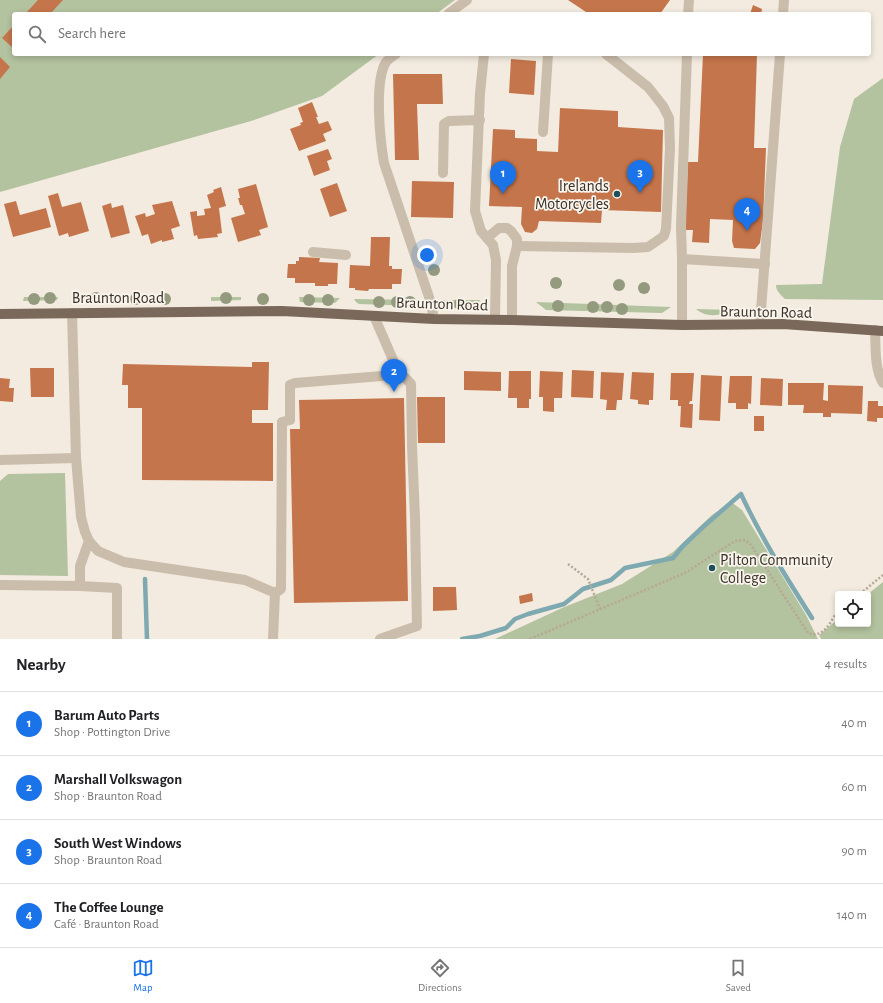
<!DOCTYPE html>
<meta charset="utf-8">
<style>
:root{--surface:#fff;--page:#f2f2f2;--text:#202124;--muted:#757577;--line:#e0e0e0;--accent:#1a73e8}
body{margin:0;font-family:"Alegreya Sans",sans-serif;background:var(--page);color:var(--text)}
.controls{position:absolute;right:12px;bottom:12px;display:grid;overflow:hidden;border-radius:4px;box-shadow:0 2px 6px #0003}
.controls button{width:36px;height:36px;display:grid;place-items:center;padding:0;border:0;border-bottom:1px solid var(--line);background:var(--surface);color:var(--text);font:20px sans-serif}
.you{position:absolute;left:427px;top:255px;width:14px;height:14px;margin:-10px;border:3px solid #fff;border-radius:50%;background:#1a73e8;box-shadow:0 0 0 6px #1a73e833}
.badge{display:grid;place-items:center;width:26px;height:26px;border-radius:50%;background:var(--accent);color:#fff;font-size:13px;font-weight:700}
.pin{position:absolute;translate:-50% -33px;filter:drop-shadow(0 1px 2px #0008)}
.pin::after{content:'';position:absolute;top:21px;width:14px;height:12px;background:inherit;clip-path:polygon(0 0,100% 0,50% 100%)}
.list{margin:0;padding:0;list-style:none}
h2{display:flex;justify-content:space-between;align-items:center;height:52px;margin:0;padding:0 16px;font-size:17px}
h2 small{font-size:13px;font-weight:400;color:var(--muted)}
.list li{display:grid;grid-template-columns:26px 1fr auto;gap:12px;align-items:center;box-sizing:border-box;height:64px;padding:0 16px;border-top:1px solid var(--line)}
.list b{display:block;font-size:15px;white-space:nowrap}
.list p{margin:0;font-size:13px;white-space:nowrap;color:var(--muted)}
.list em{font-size:13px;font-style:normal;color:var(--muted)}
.icon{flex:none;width:22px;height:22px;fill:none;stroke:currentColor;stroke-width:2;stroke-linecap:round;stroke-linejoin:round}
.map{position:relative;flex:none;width:883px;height:639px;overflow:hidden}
.search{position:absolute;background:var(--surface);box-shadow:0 2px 6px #0003;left:12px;right:12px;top:12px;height:44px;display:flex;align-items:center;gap:10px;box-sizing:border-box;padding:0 14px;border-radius:4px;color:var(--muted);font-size:15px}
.sheet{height:308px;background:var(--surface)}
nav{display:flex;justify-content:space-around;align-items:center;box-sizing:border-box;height:56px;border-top:1px solid var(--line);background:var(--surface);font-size:11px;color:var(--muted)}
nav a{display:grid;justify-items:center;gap:2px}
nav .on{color:var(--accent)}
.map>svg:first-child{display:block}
.green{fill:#b3c29f}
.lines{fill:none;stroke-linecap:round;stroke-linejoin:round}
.stream{stroke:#7ea9b0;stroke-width:4.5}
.building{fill:#c5754b}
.path{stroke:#b7a795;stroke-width:2.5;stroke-dasharray:2 2;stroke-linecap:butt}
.minor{stroke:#cbbdab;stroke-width:10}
.major{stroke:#7a695b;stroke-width:10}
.tree{fill:#939a7e}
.poi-dot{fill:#1f505a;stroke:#faf5ec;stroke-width:1.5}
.labels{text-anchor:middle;stroke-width:3.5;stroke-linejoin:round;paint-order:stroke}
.poi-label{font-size:16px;fill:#39302a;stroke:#faf5ec;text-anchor:end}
.street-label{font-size:16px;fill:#39302a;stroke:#faf5ec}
</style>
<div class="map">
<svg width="883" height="639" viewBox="0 0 883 639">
<rect width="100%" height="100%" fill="#f3ebdf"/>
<g class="green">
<path d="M0,0H455L436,14H14V54H379L322,96L251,121L0,192Z"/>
<path d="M883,78V300L785,299C781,295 776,291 776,285L822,284L840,147L854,99Z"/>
<path d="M73,296H103L104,299H73L72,298Z"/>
<path d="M24,297H58L57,300L25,301H23Z"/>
<path d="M211,297H241V300L211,301Z"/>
<path d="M299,297L340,298L335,303L300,302Z"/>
<path d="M354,299L424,300L418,306L359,304L356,302Z"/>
<path d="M442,300H480L475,308H444Z"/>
<path d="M536,302L671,307L662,313L546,310Z"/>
<path d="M696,309L733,310C720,316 706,318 696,309Z"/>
<path d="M65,473L68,576L0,575V481L8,474Z"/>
<path d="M731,502L742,510L806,615L818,639H495L562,608L622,584L673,552L712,515Z"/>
<path d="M883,582V639H821L819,635L838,619V624H868V594Z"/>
</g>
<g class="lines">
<g class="stream">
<path d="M145,579L147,639"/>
<path d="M462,639L480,636L506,628L515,619L528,614L564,604L583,589L611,580L625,568L673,558L683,546L703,527L741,494C762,539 786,577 812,618"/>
</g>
</g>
<g class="building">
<path d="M38,0H63L50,14H28L26,13Z"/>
<path d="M568,0H670L660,14H589Z"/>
<path d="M753,5L762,9L761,14H750Z"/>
<path d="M14,25V47L13,48L2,38Z"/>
<path d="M703,54H757L754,148H766L763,221L760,243L755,249L734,248L732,241L733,220L710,219L709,243L692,242L693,230H685L688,162H698Z"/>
<path d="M0,57L10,67L0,79Z"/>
<path d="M511,59L536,61L534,95L509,93Z"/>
<path d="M393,74H442L443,104H417L419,160H395Z"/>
<path d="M312,102L318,117H316L319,124L328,121L332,130L323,134L326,141L299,151L290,129L301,125L300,123L303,122L298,108Z"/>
<path d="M560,108L618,111V127L663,130L661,212L602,210L601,223L539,221L537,229L532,233L525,232L521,224L522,207L489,206L493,129L515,130V138L537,139V151L558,152Z"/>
<path d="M328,149L332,159L327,161L330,170L314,176L307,156Z"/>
<path d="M412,181L454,182L453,218L411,217Z"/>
<path d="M337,183L347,211L330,217L320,189Z"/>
<path d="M256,184L268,227L259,230L261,235L238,242L231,218L245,214L242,205H240L238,198H240L238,189Z"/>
<path d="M221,187L226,206L219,208L222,233L217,234L218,237L198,239L197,235L194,236L190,212L197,211V216L205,215L204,209L211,208L207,195L214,192L213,190Z"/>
<path d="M58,193L62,207L81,202L89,231L69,237L68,233L59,236L48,196Z"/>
<path d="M16,201L20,215L46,208L51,227L13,237L4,204Z"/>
<path d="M172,201L180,226L171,229L174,239L162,242V240L151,244L148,234L142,236L135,216L145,213L146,217L155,214L152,205Z"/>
<path d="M111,203L112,208L123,205L130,233L111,238L102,206Z"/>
<path d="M371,237H390L389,266H392V269H402L401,284H392V289H369L368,291L355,290V288H349L350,265L370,266Z"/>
<path d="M299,257L320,258L319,262L338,263L337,284H328V286H315V283H295V278H287L288,264H296V261H299Z"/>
<path d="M252,362H269L268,410H252V423H273V481L142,480V408H128V385H122L123,364L252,367Z"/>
<path d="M30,368H54V397H31Z"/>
<path d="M572,370L594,371L593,398L571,397Z"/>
<path d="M464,371L501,372V391L464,390Z"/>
<path d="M509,371H531V399H529V408H517V398H508Z"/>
<path d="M540,371L563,372L562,398H554V412L543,411V397H539Z"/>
<path d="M601,372L624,373L622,400H617L616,410H606L607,400L600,399Z"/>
<path d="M632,372L654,373L653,400H649V405L638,404V400L630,399Z"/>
<path d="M671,373H694L692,401H690L689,404H693L692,428L680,427L681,406H678V400H670Z"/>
<path d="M701,375L722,376L720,421L699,420Z"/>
<path d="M730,376H752L751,404L748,403V409H736V403H728Z"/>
<path d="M0,378L10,379L9,388H14L13,402L0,401Z"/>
<path d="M761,378L783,379L782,406L760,405Z"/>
<path d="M788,383H824L823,400L828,401V385L863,386L862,414L831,413V417H823V413H803L804,405H788Z"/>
<path d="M417,397H445V443H418Z"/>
<path d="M404,398L408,601L294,603L290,429H300L299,400Z"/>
<path d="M868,401H878V406H883V418H877V422L867,421Z"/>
<rect x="754" y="416" width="10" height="15"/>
<path d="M433,587H456L457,610L433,611Z"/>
<path d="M532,593L533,601L520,604L519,596Z"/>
</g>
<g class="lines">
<g class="path">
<path d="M568,564L588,579L600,609"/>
<path d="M860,594L883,575"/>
<path d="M530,639L685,573L735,541L745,540L750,544L755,551L808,633C825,639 830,621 838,611"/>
</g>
<g class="minor">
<path d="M448,14L467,0"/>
<path d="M688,14L689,0"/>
<path d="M783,14L784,0"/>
<path d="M396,54C393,56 388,59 386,62C374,81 380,140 384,163L430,300L434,319"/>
<path d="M484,54L480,93L475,211L481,231L493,245L496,260L495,319"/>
<path d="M543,132L548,54"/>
<path d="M443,173L444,124L449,121L480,120"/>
<path d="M487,238L499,228H507L511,231L517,239V246L512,266V320"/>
<path d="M517,246L633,248L648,247L664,236L666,229L670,148L669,118L663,106L648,87L606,54"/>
<path d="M313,252L346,255"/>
<path d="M682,259L681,226L687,54"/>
<path d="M72,313L76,458L81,517L85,532L89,541L98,551L124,562L245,580L275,593"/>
<path d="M374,316L397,369L411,384L412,446L415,517L417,626L380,639"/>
<path d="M760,324L780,54"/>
<path d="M682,325V259L765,264"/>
<path d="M875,330C876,347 874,368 883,383"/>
<path d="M0,460L76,458"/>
<path d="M0,585L80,586L117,588V639"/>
<path d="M80,586V566L89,541"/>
<path d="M275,593L281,589L282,422L290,420V385L295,383L382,376L399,372"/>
<path d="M273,639L275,593"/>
</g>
<path class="major" d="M0,314L282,311L434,319L512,320L682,325L783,324L883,331"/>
</g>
<g class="tree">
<circle cx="434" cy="270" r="6"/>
<circle cx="556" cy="283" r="6"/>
<circle cx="619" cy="285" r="6"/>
<circle cx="644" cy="288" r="6"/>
<circle cx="50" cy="298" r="6"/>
<circle cx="96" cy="298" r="6"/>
<circle cx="226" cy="298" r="6"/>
<circle cx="34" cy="299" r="6"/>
<circle cx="136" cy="299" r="6"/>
<circle cx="165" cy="299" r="6"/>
<circle cx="263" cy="299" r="6"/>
<circle cx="309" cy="300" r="6"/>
<circle cx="328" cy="300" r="6"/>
<circle cx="379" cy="302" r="6"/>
<circle cx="397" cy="302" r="6"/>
<circle cx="410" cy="302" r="6"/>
<circle cx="460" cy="304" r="6"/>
<circle cx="558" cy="306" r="6"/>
<circle cx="593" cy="307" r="6"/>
<circle cx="607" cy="307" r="6"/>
<circle cx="622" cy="309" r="6"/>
</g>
<g class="poi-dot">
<circle cx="617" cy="194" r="4"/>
<circle cx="712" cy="568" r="4"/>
</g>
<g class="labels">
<g class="poi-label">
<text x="609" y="191">Irelands<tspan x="609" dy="18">Motorcycles</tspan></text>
<text x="720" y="565" text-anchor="start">Pilton Community<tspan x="720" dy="18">College</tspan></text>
</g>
<g class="street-label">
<text x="118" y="303">Braunton Road</text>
<text transform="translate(442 303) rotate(2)" y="6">Braunton Road</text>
<text transform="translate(766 311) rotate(1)" y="6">Braunton Road</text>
</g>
</g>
</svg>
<div class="controls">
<button><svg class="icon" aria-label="locate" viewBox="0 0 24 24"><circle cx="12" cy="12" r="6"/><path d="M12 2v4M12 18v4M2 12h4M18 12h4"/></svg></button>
</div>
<div class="you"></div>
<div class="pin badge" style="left:503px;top:194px">1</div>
<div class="pin badge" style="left:394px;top:392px">2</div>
<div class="pin badge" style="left:640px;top:193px">3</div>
<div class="pin badge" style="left:747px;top:231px">4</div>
<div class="search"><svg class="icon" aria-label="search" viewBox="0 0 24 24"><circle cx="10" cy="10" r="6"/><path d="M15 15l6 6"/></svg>Search here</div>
</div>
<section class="sheet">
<h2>Nearby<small>4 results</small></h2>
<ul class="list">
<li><span class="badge">1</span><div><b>Barum Auto Parts</b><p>Shop · Pottington Drive</p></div><em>40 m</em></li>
<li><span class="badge">2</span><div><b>Marshall Volkswagon</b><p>Shop · Braunton Road</p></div><em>60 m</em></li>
<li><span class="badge">3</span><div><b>South West Windows</b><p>Shop · Braunton Road</p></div><em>90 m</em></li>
<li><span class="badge">4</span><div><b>The Coffee Lounge</b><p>Café · Braunton Road</p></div><em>140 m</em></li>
</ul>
</section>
<nav>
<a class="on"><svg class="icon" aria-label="map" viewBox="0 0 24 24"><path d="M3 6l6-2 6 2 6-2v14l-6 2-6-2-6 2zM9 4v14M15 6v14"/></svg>Map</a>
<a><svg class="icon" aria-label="directions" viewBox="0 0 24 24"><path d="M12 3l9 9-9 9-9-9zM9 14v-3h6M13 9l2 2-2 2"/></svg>Directions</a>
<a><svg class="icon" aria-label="saved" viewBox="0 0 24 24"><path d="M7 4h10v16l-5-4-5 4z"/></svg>Saved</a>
</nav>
